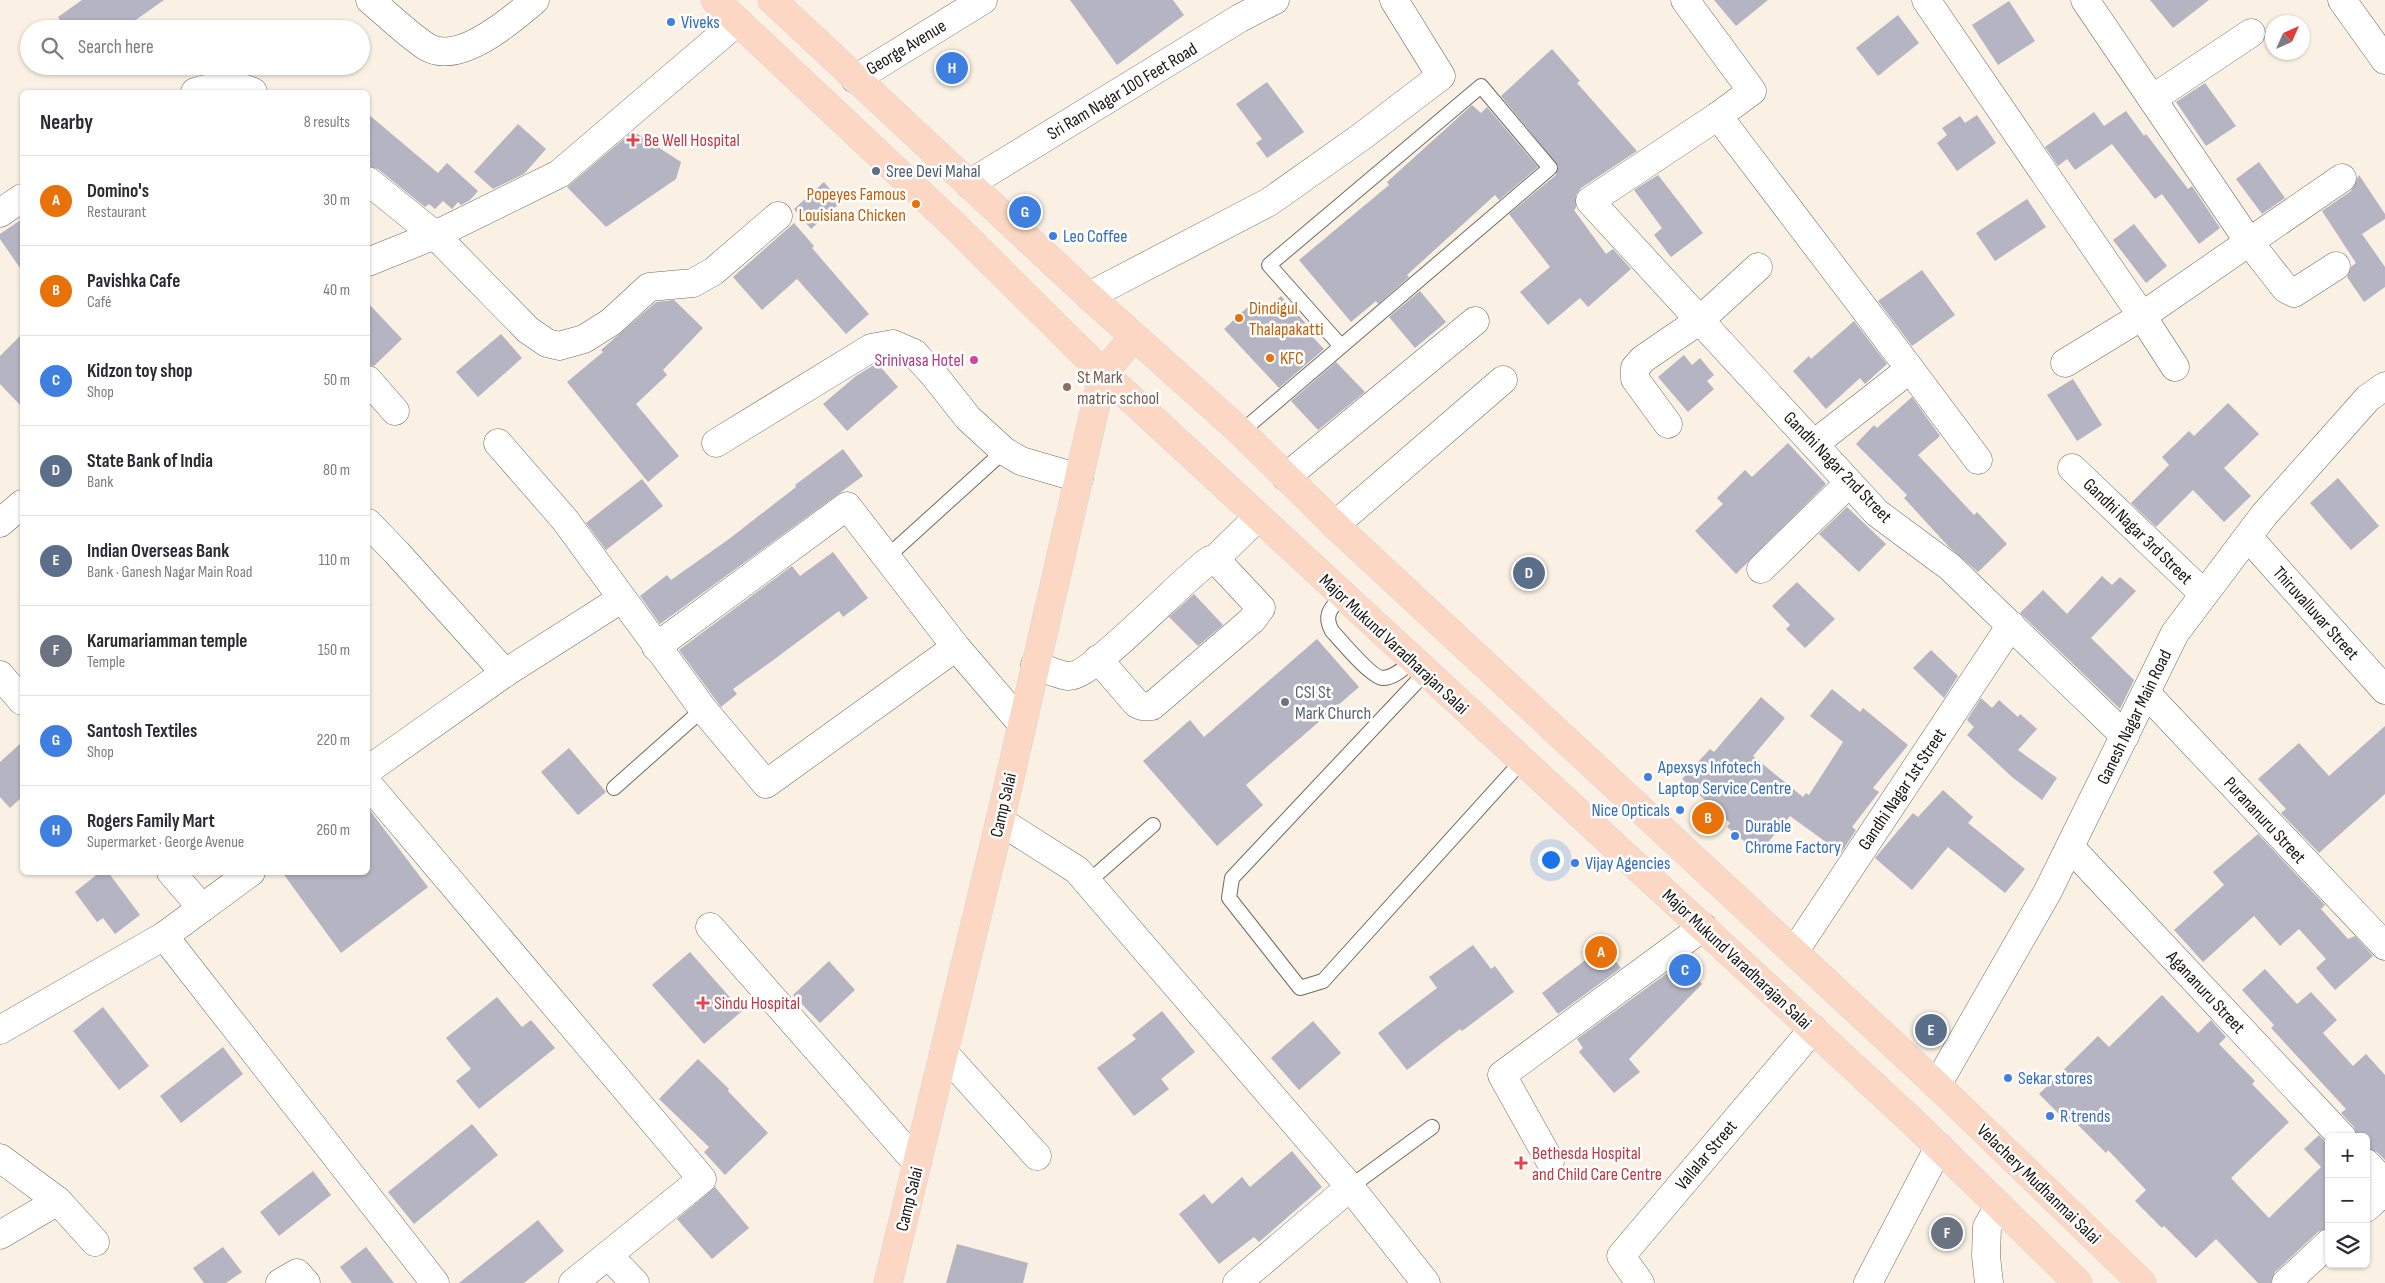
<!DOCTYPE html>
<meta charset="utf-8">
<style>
:root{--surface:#fff;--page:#f7f7f7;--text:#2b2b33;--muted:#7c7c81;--line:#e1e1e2;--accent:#3f58cb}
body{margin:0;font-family:"Sofia Sans Condensed",sans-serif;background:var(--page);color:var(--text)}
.controls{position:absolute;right:15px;bottom:15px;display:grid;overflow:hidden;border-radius:8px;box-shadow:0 1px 4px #0004}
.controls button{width:45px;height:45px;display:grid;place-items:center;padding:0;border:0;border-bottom:1px solid var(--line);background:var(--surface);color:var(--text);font:25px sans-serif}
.compass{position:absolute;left:2265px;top:15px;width:45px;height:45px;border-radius:50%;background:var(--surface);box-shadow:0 1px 4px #0004;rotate:45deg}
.you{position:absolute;left:1550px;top:859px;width:18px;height:18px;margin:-12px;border:4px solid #fff;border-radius:50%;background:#1a73e8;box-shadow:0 0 0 8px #1a73e833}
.badge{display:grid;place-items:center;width:32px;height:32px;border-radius:50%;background:var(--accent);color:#fff;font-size:16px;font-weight:700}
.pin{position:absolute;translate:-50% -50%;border:2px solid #fff;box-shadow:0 1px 5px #0006}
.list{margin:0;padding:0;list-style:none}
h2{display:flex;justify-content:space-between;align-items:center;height:65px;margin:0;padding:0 20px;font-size:21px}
h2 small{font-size:16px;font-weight:400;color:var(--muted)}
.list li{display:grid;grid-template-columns:32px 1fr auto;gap:15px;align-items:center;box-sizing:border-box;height:90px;padding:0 20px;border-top:1px solid var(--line)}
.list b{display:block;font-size:19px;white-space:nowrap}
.list p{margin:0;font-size:16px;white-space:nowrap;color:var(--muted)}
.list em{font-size:16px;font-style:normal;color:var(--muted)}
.icon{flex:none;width:28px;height:28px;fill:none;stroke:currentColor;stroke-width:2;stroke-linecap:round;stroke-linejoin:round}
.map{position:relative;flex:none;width:2385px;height:1283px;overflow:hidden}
.search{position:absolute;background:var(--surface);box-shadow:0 1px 4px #0004;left:20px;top:20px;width:350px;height:55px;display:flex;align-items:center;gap:12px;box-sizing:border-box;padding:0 18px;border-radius:28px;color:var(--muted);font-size:19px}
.panel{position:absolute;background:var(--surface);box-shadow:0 1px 4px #0004;left:20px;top:90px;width:350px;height:785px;border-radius:8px}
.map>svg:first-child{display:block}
.building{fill:#b5b4c2}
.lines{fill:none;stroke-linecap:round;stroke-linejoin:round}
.service-casing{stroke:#726b60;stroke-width:16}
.minor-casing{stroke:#726b60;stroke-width:29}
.primary-casing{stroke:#d6d5d5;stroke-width:29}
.service{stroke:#fff;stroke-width:14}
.minor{stroke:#fff;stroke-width:28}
.primary{stroke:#fcd7c4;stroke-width:28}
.shop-dot{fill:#3f7fe0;stroke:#fff;stroke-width:2}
.health-dot{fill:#e0444e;stroke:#fff;stroke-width:2}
.service-dot{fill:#5c6f8a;stroke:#fff;stroke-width:2}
.food-dot{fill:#e8710a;stroke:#fff;stroke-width:2}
.hotel-dot{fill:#d1479c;stroke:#fff;stroke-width:2}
.education-dot{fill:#8d6e63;stroke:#fff;stroke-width:2}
.worship-dot{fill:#6b7280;stroke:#fff;stroke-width:2}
.labels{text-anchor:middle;stroke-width:5;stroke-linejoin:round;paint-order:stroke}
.shop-label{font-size:18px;fill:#366cbe;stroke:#fff;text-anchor:start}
.street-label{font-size:18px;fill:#1a1713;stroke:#fff}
.health-label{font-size:18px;fill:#be3a42;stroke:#fff;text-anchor:start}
.service-label{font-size:18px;fill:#4e5e75;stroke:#fff;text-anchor:start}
.food-label{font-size:18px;fill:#c56008;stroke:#fff;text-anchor:start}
.hotel-label{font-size:18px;fill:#b23c85;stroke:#fff;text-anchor:end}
.education-label{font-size:18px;fill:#785e54;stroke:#fff;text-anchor:start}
.worship-label{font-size:18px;fill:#5b616d;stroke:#fff;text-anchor:start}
</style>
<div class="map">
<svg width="2385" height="1283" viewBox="0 0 2385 1283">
<rect width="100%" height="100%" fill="#faf1e4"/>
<g class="building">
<path d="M82,0H164L123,29H66L58,17Z"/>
<path d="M1070,0H1173L1184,15L1117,65Z"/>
<path d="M1714,0H1768L1736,26Z"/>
<path d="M2150,0H2209L2173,28Z"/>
<path d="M2009,1L2035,41L1998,65L1972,25Z"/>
<path d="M1898,15L1919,43L1878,76L1856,48Z"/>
<path d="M1552,49L1580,81L1577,83L1637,151L1581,188L1576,195V208L1574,210L1606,254L1613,249L1631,269L1588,307L1580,298L1548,325L1520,292L1550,267L1509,214L1556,175L1558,166L1501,96Z"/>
<path d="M1267,82L1304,132L1267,158L1256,143L1262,139L1236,104Z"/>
<path d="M2205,83L2236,126L2206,146L2176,102Z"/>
<path d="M1472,105L1481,113L1487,107L1538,167L1499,200L1495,195L1407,275L1409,277L1378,304L1376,301L1351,322L1299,260L1389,185L1387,182Z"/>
<path d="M2126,111L2144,136L2146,134L2188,189L2192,186L2220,228L2199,244L2162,194L2155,199L2112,144L2075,170L2067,159L2058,166L2045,147L2094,112L2104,126Z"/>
<path d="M368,114L438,173L447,163L478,191L470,200L461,205L458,202L452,209L443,201L435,209L429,204L425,207L378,169L368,166Z"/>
<path d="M1977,115L1996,143L1957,171L1937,143L1947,135L1942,128L1960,116L1965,123Z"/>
<path d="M518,124L546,149L524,174L493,189L474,172Z"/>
<path d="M633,131L681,162L676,179L606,227L567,187Z"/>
<path d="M2259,162L2285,198L2262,214L2236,179Z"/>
<path d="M1658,175L1703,233L1671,257L1654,235L1662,228L1634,190Z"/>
<path d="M2359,175L2385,214V219L2362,234L2385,267V287L2364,302L2347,277L2351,267L2356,263L2322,211L2351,191Z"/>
<path d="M824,182L841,202L811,229L794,209Z"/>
<path d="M2027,199L2046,227L1995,261L1976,233Z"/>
<path d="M22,219V271L0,239V234Z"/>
<path d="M794,223L814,246L812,248L869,314L846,334L797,279L762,310L733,277Z"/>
<path d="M2134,224L2167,266L2146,283L2113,240Z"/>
<path d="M1922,270L1955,315L1912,346L1878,301Z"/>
<path d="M1420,291L1446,322L1415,348L1389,317Z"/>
<path d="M1281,296L1310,328L1307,331L1324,349L1279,388L1224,329L1252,303L1262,314Z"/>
<path d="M674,300L703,328L663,370L667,375L636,404L679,456L648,482L567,382L603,352L601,350L656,302Z"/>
<path d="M368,303L402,339L374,366L368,365Z"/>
<path d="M1854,321L1887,364L1865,384L1860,378L1826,409L1793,371L1809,356L1811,359Z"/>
<path d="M22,334V407L0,384V356Z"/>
<path d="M501,334L522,358L478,397L456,372Z"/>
<path d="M1684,355L1692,365L1700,358L1714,375L1707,381L1714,389L1688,412L1658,377Z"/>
<path d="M1336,362L1365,392L1318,430L1291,401Z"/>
<path d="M877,363L898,387L847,431L823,404L856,376Z"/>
<path d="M2073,379L2102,425L2077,441L2047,395Z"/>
<path d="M1912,397L1940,436L1918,455L1974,515L1977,512L2007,544L1978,572L1949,547L1904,498L1907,495L1856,444L1874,425L1877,428Z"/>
<path d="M2228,403L2259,434L2224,468L2251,496L2224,522L2193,490L2156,527L2131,503L2169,465L2162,457L2189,431L2194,436Z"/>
<path d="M1788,443L1826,484L1736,574L1695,531L1723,504L1717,498L1745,470L1752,477Z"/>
<path d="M843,449L863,476L660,624L640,596L667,575L671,580L729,539L796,487L795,485Z"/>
<path d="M2338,478L2379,526L2351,550L2310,503Z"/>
<path d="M642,479L663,506L606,550L586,523Z"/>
<path d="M1847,507L1886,544L1859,572L1819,534Z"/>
<path d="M833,552L868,598L843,617L839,611L772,661L733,689L737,694L721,707L679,650L792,566L800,576Z"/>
<path d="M2102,576L2112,585L2120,577L2136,591L2091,638L2134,680L2120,709L2020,613L2043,590L2067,614Z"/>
<path d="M1797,582L1835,619L1805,648L1786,629L1790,625L1772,606Z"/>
<path d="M1194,594L1223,625L1198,646L1169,617Z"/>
<path d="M1317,639L1359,687L1246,785L1263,805L1217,846L1143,761L1190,720L1204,737Z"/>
<path d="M1931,650L1958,676L1944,698L1913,668Z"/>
<path d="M1832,689L1860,712L1863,708L1908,745L1873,788L1879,792L1852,827L1856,830L1841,853L1790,816L1759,853L1727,827L1730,823L1682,779L1710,749L1714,752L1761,697L1785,718L1753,756L1803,797L1806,793L1809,795L1843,742L1810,716Z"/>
<path d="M1981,698L1992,708L1999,700L2018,717L2020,714L2037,729L2018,750L2057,778L2042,800L2012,777L1967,735L1974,727L1967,720Z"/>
<path d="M2385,726V794L2319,853L2281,813L2286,809L2258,779L2299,743L2329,776Z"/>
<path d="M22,742V797L10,808L0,797V762Z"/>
<path d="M569,748L606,792L578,815L541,772Z"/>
<path d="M1943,790L1973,817L1968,823L2025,869L2005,893L1948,847L1912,890L1875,858L1913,813L1918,817Z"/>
<path d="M368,808L428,887L341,953L282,872H368Z"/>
<path d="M2258,834L2325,905L2321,909L2348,939L2355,936L2373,956L2335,990L2316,968L2326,959L2299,929L2280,946L2254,916L2203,962L2174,930L2224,885L2213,872Z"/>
<path d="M100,872H108L140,915L115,934L103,918L97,922L75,892Z"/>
<path d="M1473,945L1491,969L1495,966L1514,992L1462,1031L1460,1029L1407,1070L1378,1033L1437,988L1429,977Z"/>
<path d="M1604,946L1621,968L1558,1014L1542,993Z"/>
<path d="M690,952L742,1011L704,1044L652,985Z"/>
<path d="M829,961L855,990L820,1023L793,995Z"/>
<path d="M1681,963L1702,984L1629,1059L1640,1072L1614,1093L1579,1052L1583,1048L1577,1039Z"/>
<path d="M2265,969L2297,1004L2311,992L2337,1020L2323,1033L2353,1066L2366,1054L2385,1075V1160L2377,1152L2366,1148V1137H2357L2354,1127L2341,1113L2346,1109L2271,1028L2274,1025L2242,990Z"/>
<path d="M2162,995L2198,1033L2211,1020L2226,1037L2219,1044L2255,1081L2252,1084L2289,1122L2231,1178L2269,1218L2321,1167L2304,1149L2319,1135L2329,1146V1228L2318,1232L2275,1272L2271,1283H2258L2216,1239L2196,1258L2164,1226L2162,1228L2135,1201L2146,1190L2108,1150L2106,1153L2071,1118L2067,1122L2039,1094L2098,1036L2109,1047Z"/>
<path d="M497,997L522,1027L531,1020L555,1048L479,1109L456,1081L471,1069L446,1038Z"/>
<path d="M103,1007L149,1066L119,1090L73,1031Z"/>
<path d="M1162,1011L1195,1052L1161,1079L1169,1089L1134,1116L1097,1068L1136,1039L1132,1035Z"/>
<path d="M1313,1021L1341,1053L1299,1090L1271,1058Z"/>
<path d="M223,1047L243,1074L181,1123L160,1096Z"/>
<path d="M698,1059L729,1089L728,1091L768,1133L725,1175L704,1152L709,1147L659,1099Z"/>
<path d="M472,1124L498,1155L414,1224L388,1192Z"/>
<path d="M1292,1151L1322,1187L1259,1242L1254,1237L1219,1264L1179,1214L1204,1194L1212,1204L1242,1177L1250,1187Z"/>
<path d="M313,1171L331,1195L279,1236L260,1212Z"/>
<path d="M715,1187L749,1228L712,1259L677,1219Z"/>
<path d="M538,1220L564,1251L524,1283H459Z"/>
<path d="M957,1244L1028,1263L1023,1283H946Z"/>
<path d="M223,1247L242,1272L226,1283H204L193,1268Z"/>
<path d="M366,1247L394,1283H352L340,1267Z"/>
</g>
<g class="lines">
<defs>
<g id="service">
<path d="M1241,432L1550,168L1481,86L1269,265L1340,345"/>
<path d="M887,557L1004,451"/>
<path d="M1342,596C1331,608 1323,615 1332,631C1341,641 1372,678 1383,678C1394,678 1405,667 1413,661"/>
<path d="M1426,672L1232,878L1229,898L1300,988L1323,981L1522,761"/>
<path d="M614,788L703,709"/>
<path d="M1088,882L1153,825"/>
<path d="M1350,1187L1432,1127"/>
</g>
<g id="minor">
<path d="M370,0C388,15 407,34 427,47C459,66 512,20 535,0"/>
<path d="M1685,0L1752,91L1718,116L1910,369L1814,444"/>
<path d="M1926,0L2142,316L2175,367"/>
<path d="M2342,0L2385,60"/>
<path d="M855,79L983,0"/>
<path d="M195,92C213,86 235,83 253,92"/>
<path d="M2152,99L2251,33"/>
<path d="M1718,116L1590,201L1877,513L1950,567L2125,736"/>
<path d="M368,181L435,235L528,330L547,343L559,346L584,339L611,322L649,287L693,283L714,271L778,216"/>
<path d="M969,184L1240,18L1275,0"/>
<path d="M0,213L22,198"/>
<path d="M368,262L435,235L559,174L737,22"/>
<path d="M2336,266L2294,293L2286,289L2249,242L2342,178"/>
<path d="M1089,296L1269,202L1361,137L1441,76L1394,0"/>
<path d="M2065,363L2142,316L2249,242L2085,0"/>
<path d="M1910,369L1978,460"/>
<path d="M368,380L395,411"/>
<path d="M1668,424L1635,379V368L1643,359L1700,320L1758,267"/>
<path d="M498,443L565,520L703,709L766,784L956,647"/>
<path d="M716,443L871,348L893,344L914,353L934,375L968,418L1004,451L1021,461L1079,478"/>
<path d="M2072,468L2204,594"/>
<path d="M1286,477L1475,321"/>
<path d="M0,523L22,504"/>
<path d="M368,523L397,553L505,673"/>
<path d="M1335,525L1503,380"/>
<path d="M2248,537L2385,690"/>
<path d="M1214,560L1257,518"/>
<path d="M1761,569L1849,483"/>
<path d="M656,647L847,506L956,647L1022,724"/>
<path d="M1035,665C1046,669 1058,675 1068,676C1092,678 1183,578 1210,560L1218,562L1261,608L1252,620L1152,706H1142L1137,704L1098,659"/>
<path d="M0,675L22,701"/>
<path d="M2146,693L2385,946"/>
<path d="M368,770L505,673L621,599"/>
<path d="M368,784L702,1179L608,1255"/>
<path d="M1000,821L1077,870L1350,1187L1426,1283"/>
<path d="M2070,847L2342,1137"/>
<path d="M171,872L202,908"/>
<path d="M710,927L917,1163"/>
<path d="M164,936L435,1283"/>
<path d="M1794,952L2011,625"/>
<path d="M0,1030L164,936L251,872"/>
<path d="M944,1053L1037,1156"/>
<path d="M1937,1085L2047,893L2175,633L2264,515L2368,398L2385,386"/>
<path d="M0,1158L58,1201L95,1242"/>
<path d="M1550,1161L1502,1075L1703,927"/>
<path d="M2366,1163L2385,1183"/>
<path d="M2366,1208L2385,1191"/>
<path d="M0,1235L58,1201"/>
<path d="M280,1283L297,1273L306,1283"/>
<path d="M573,1283L608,1255L635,1283"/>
<path d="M1237,1283L1350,1187"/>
<path d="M1640,1283L1621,1256L1813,1029"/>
<path d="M1868,1283L1939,1147"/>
<path d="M1989,1283L1986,1256L1987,1227L1999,1206"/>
<path d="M2286,1283L2329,1243"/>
</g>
<g id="primary">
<path d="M715,0L955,226L1103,373L1912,1121L2078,1283"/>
<path d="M772,0L1089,296L1241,432L1338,528L1937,1085L2142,1283"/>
<path d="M888,1283L1000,821L1103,373L1134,337"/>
</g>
</defs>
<use href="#service" class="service-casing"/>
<use href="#minor" class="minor-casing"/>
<use href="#primary" class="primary-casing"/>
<use href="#service" class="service"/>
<use href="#minor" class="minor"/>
<use href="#primary" class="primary"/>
</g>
<g class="shop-dot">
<circle cx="671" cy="22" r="5"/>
<circle cx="1053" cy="236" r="5"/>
<circle cx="1648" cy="777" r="5"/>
<circle cx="1680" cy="810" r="5"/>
<circle cx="1735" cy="836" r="5"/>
<circle cx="1575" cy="863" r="5"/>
<circle cx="2008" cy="1078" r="5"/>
<circle cx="2050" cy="1116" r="5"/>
</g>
<g class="health-dot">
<path d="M630.5 132.5h5v5h5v5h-5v5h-5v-5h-5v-5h5z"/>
<path d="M700.5 995.5h5v5h5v5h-5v5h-5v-5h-5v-5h5z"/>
<path d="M1518.5 1155.5h5v5h5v5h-5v5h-5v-5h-5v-5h5z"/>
</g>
<circle class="service-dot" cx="876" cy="171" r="5"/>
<g class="food-dot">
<circle cx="916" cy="204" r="5"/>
<circle cx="1239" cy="318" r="5"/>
<circle cx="1270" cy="358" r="5"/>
</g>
<circle class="hotel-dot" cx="974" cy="360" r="5"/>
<circle class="education-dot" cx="1067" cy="387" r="5"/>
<circle class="worship-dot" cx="1285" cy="702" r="5"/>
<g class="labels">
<g class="shop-label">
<text x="681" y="28">Viveks</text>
<text x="1063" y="242">Leo Coffee</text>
<text x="1658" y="773">Apexsys Infotech<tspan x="1658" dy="21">Laptop Service Centre</tspan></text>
<text x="1670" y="816" text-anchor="end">Nice Opticals</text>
<text x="1745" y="832">Durable<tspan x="1745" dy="21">Chrome Factory</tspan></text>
<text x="1585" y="869">Vijay Agencies</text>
<text x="2018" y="1084">Sekar stores</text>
<text x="2060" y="1122">R trends</text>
</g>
<g class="street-label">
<text transform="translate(906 47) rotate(-31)" y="6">George Avenue</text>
<text transform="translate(1122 91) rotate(-31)" y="6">Sri Ram Nagar 100 Feet Road</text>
<text transform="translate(1838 467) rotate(46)" y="6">Gandhi Nagar 2nd Street</text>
<text transform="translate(2138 531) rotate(44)" y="6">Gandhi Nagar 3rd Street</text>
<text transform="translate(2316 613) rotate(48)" y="6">Thiruvalluvar Street</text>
<text transform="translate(1394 644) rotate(43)" y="6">Major Mukund Varadharajan Salai</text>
<text transform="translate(2134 717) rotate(-64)" y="6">Ganesh Nagar Main Road</text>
<text transform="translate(1902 789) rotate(-56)" y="6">Gandhi Nagar 1st Street</text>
<text transform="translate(1003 805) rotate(-77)" y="6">Camp Salai</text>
<text transform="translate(2265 820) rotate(47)" y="6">Purananuru Street</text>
<text transform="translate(1737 959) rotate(43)" y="6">Major Mukund Varadharajan Salai</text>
<text transform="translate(2206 992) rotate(47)" y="6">Agananuru Street</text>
<text transform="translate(1706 1155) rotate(-50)" y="6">Vallalar Street</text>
<text transform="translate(2039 1184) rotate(44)" y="6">Velachery Mudhanmai Salai</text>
<text transform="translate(909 1199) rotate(-76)" y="6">Camp Salai</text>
</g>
<g class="health-label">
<text x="644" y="146">Be Well Hospital</text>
<text x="714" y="1009">Sindu Hospital</text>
<text x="1532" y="1159">Bethesda Hospital<tspan x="1532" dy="21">and Child Care Centre</tspan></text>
</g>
<g class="service-label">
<text x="886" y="177">Sree Devi Mahal</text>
</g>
<g class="food-label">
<text x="906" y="200" text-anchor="end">Popeyes Famous<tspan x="906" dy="21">Louisiana Chicken</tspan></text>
<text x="1249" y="314">Dindigul<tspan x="1249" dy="21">Thalapakatti</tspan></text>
<text x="1280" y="364">KFC</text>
</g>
<g class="hotel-label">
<text x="964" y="366">Srinivasa Hotel</text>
</g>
<g class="education-label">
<text x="1077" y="383">St Mark<tspan x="1077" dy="21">matric school</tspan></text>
</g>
<g class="worship-label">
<text x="1295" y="698">CSI St<tspan x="1295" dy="21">Mark Church</tspan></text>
</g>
</g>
</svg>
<div class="controls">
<button>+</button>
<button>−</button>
<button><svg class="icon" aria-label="layers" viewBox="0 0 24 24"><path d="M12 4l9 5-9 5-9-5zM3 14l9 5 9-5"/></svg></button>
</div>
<svg class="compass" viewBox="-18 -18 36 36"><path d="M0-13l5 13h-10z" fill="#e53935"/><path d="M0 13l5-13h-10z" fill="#7c7c81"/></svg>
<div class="you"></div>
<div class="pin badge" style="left:1601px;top:952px;background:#e8710a">A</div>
<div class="pin badge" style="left:1708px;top:818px;background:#e8710a">B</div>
<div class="pin badge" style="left:1685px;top:970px;background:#3f7fe0">C</div>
<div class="pin badge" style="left:1529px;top:573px;background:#5c6f8a">D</div>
<div class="pin badge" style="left:1931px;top:1030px;background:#5c6f8a">E</div>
<div class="pin badge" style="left:1947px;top:1233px;background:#6b7280">F</div>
<div class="pin badge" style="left:1025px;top:212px;background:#3f7fe0">G</div>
<div class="pin badge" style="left:952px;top:68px;background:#3f7fe0">H</div>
<div class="search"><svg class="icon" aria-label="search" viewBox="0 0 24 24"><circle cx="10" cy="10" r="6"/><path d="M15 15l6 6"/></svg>Search here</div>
<section class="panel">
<h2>Nearby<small>8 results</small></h2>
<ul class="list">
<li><span class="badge" style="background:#e8710a">A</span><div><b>Domino's</b><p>Restaurant</p></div><em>30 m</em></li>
<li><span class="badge" style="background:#e8710a">B</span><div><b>Pavishka Cafe</b><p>Café</p></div><em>40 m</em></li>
<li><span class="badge" style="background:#3f7fe0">C</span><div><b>Kidzon toy shop</b><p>Shop</p></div><em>50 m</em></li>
<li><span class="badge" style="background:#5c6f8a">D</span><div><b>State Bank of India</b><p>Bank</p></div><em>80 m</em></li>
<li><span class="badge" style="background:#5c6f8a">E</span><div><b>Indian Overseas Bank</b><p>Bank · Ganesh Nagar Main Road</p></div><em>110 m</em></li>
<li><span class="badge" style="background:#6b7280">F</span><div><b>Karumariamman temple</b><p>Temple</p></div><em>150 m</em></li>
<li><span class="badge" style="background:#3f7fe0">G</span><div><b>Santosh Textiles</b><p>Shop</p></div><em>220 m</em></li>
<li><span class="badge" style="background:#3f7fe0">H</span><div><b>Rogers Family Mart</b><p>Supermarket · George Avenue</p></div><em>260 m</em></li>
</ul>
</section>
</div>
